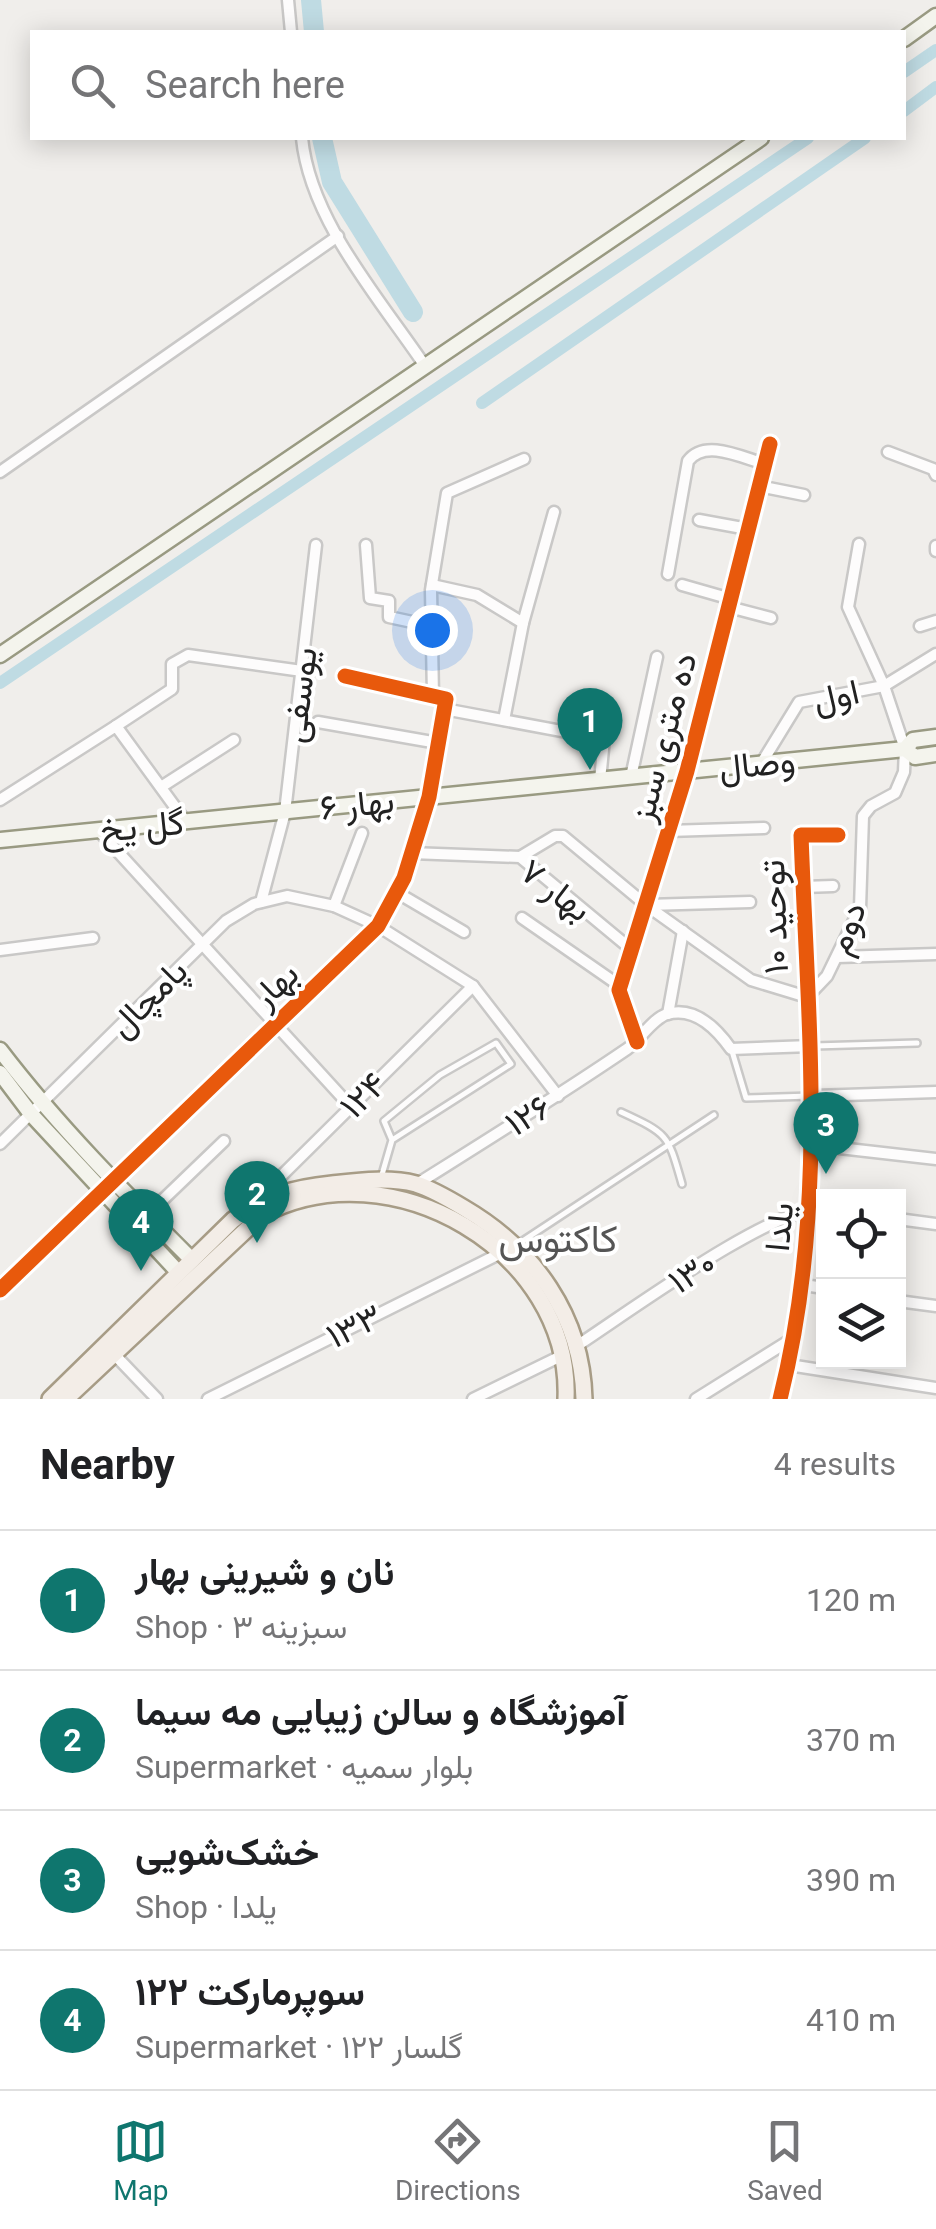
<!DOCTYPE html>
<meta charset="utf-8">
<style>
:root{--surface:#fff;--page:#f2f2f2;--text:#202124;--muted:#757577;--line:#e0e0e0;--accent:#0f766e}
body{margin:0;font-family:Roboto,Vazirmatn,sans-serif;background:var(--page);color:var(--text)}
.controls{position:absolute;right:30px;bottom:30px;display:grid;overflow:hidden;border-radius:0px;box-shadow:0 5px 25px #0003}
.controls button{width:90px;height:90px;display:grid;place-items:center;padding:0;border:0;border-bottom:2px solid var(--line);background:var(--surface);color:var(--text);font:50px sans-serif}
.you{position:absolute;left:432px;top:630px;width:35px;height:35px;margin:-25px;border:8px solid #fff;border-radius:50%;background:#1a73e8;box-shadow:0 0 0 15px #1a73e833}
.badge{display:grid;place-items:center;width:65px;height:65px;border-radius:50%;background:var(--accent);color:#fff;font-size:32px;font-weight:700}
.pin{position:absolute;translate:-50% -82px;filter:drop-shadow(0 2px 5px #0008)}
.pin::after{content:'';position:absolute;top:52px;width:35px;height:30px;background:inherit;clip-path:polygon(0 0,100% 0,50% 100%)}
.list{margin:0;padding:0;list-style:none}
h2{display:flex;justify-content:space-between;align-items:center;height:130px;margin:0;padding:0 40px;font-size:42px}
h2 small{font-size:32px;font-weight:400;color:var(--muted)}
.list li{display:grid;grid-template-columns:65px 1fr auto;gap:30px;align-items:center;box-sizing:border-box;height:140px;padding:0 40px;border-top:2px solid var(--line)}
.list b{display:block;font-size:38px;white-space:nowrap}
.list p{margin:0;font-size:32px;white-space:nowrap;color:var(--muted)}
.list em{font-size:32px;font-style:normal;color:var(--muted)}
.icon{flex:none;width:55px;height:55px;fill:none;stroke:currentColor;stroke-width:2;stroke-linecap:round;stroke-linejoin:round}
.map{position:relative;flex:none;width:936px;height:1399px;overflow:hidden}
.search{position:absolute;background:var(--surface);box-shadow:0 5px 25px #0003;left:30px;right:30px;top:30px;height:110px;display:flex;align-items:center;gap:25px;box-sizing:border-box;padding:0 35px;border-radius:0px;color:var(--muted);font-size:38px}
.sheet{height:690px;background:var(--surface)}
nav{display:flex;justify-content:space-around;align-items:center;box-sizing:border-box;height:140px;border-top:2px solid var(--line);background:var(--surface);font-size:28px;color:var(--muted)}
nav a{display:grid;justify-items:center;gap:5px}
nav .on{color:var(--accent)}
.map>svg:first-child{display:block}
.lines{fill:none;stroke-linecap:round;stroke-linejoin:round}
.canal{stroke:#bfdbe3;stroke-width:12}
.river{stroke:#bfdbe3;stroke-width:20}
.service-casing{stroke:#c9c8c7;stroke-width:10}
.minor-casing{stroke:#c9c8c7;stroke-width:15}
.secondary-casing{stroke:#999a82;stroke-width:19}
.primary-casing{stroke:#a79c86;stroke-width:20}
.service{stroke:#fdfcfc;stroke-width:5}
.minor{stroke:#fdfcfc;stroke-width:10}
.secondary{stroke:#f4f4ed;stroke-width:14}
.primary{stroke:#f3ede7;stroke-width:15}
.cycleway-casing{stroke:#fff;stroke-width:21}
.cycleway{stroke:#e8590c;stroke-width:15}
.labels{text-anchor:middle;stroke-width:8;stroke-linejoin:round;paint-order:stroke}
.street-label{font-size:35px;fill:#222;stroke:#fff}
.neighbourhood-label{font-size:38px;fill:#555;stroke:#fff}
</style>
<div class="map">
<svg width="936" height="1399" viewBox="0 0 936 1399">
<rect width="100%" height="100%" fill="#f0eeeb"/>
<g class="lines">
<g class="canal">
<path d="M904,72L936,50"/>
<path d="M904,111L936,87"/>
<path d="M482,403L865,138"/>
<path d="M0,683L808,138"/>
</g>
<g class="river">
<path d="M311,0L314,32"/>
<path d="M322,138L332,182L413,312"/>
</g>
<defs>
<g id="service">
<path d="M814,1046L917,1043"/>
<path d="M732,1051L746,1098L811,1096"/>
<path d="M621,1112C669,1134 668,1135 682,1184"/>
<path d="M381,1178L392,1140L511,1064L496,1043L440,1075L384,1121L392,1140"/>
<path d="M518,1244L714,1115"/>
</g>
<g id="minor">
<path d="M288,0L291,32"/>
<path d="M302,138C310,220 379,298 425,366"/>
<path d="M888,452L933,469L936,475"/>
<path d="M0,472L338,236"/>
<path d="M759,486L804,495"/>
<path d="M699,520L748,529"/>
<path d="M366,545L370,598L389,601V617L431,626"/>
<path d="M936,546V551"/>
<path d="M668,574L688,461C705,438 743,458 765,464"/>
<path d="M432,585L477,595L523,623"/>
<path d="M682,585L731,599"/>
<path d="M729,607L771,618"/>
<path d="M920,626L936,621"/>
<path d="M433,696L431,590L447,493L524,459"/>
<path d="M444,709L604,739L600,780"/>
<path d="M504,720L523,623L554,512"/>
<path d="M318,722L438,743"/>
<path d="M116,726L172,689V664L188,655L302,671"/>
<path d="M761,764L799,702L884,686L936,654"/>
<path d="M631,777L657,657"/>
<path d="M161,787L234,740"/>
<path d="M0,800L116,726L186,822"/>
<path d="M98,830L351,1107"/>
<path d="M668,831L764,828"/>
<path d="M411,853L520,857L632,950"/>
<path d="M520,857L555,836H563L646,905L751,980L807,997"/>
<path d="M803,887L833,886"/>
<path d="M396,892L464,932"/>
<path d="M261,902L285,812L316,545"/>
<path d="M647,905L750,902"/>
<path d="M334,906L362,833"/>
<path d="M522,918L620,986"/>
<path d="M0,950L93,938"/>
<path d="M837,957L936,954"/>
<path d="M807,997L827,976L860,908L863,816L871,806L895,793L904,772L905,749L884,686L848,607L859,544"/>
<path d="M668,1014L683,931"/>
<path d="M637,1042L619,990L687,771L770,444"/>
<path d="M814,1096L936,1092"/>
<path d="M0,1144L226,921L254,904L287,896L334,906L378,926L473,986L558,1096"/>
<path d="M813,1145L936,1159"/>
<path d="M417,1184C487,1140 558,1096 627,1049C640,1040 652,1019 667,1014C695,1006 717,1029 731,1049L811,1046"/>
<path d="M258,1199L473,986"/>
<path d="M147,1215L224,1141"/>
<path d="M898,1219L936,1224"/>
<path d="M804,1285L824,1288"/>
<path d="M0,1290L378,926L404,878L429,797L446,699L345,676"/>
<path d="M898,1301L936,1306"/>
<path d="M578,1345C623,1316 778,1202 824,1209"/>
<path d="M113,1353L157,1399"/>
<path d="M789,1365L936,1388"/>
<path d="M208,1399L501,1253"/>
<path d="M473,1399L563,1355"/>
<path d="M696,1399L795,1337"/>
<path d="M780,1399C828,1210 808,1027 801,835H838"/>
</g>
<g id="secondary">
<path d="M904,39L936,16"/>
<path d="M0,655L761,138"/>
<path d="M905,749L915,757L936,754"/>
<path d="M0,840L905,749L913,740L936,737"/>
<path d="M0,1050C58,1126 125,1193 192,1260"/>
<path d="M0,1073L31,1114L179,1273"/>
</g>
<g id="primary">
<path d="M50,1399L233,1220C264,1196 293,1188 332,1184C359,1181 389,1177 416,1184C432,1189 449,1199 464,1208C534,1249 582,1316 584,1399"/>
<path d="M66,1399L262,1215C390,1146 572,1251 566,1399"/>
</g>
</defs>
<use href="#service" class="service-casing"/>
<use href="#minor" class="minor-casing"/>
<use href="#secondary" class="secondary-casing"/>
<use href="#primary" class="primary-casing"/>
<use href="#service" class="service"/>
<use href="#minor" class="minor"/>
<use href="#secondary" class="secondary"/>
<use href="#primary" class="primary"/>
<defs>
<g id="cycleway">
<path d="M637,1042L619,990L687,771L770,444"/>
<path d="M0,1290L378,926L404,878L429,797L446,699L345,676"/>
<path d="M780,1399C828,1210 808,1027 801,835H838"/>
</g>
</defs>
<use href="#cycleway" class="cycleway-casing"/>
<use href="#cycleway" class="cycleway"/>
</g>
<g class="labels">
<g class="street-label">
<text transform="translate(299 695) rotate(-83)" y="12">یوسفی</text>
<text transform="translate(836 696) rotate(-13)" y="12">اول</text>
<text transform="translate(663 737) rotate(-75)" y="12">ده متری سبز</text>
<text transform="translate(757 764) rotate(-6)" y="12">وصال</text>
<text transform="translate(357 804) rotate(-6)" y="12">بهار ۶</text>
<text transform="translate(142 826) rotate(-6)" y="12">گل یخ</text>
<text transform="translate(556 890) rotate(37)" y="12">بهار ۷</text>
<text transform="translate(774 917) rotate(-92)" y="12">توحید ۱۰</text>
<text transform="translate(846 928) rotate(-69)" y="12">دوم</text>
<text transform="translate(275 985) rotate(-44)" y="12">بهار</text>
<text transform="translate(148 998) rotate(-45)" y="12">پامچال</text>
<text transform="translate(363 1095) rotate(-45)" y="12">۱۲۴</text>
<text transform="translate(528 1115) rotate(-32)" y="12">۱۲۶</text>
<text transform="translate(779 1227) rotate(-85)" y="12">یلدا</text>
<text transform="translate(692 1272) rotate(-33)" y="12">۱۳۰</text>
<text transform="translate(354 1326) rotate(-26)" y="12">۱۳۳</text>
</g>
<g class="neighbourhood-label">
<text x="558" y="1252">کاکتوس</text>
</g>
</g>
</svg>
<div class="controls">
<button><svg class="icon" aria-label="locate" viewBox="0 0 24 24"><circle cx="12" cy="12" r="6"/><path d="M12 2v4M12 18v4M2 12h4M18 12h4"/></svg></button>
<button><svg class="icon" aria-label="layers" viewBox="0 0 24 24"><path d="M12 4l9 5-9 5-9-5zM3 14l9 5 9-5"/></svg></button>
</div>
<div class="you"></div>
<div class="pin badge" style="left:590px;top:770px">1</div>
<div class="pin badge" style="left:257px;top:1243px">2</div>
<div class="pin badge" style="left:826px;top:1174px">3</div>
<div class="pin badge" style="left:141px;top:1271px">4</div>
<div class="search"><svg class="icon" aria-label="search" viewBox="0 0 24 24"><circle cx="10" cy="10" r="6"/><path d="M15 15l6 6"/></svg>Search here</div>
</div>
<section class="sheet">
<h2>Nearby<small>4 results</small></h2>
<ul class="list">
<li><span class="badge">1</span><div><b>نان و شیرینی بهار</b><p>Shop · سبزینه ۳</p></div><em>120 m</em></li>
<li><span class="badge">2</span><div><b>آموزشگاه و سالن زیبایی مه سیما</b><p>Supermarket · بلوار سمیه</p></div><em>370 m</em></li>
<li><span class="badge">3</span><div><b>خشک‌شویی</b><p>Shop · یلدا</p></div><em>390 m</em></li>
<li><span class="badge">4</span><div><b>سوپرمارکت ۱۲۲</b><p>Supermarket · گلسار ۱۲۲</p></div><em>410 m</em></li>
</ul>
</section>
<nav>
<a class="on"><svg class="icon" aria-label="map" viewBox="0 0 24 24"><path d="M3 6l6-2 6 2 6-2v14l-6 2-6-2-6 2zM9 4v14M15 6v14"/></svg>Map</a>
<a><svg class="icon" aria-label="directions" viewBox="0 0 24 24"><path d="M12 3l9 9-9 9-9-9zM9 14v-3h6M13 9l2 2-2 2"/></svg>Directions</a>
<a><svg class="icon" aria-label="saved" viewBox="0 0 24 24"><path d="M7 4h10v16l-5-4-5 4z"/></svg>Saved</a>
</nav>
